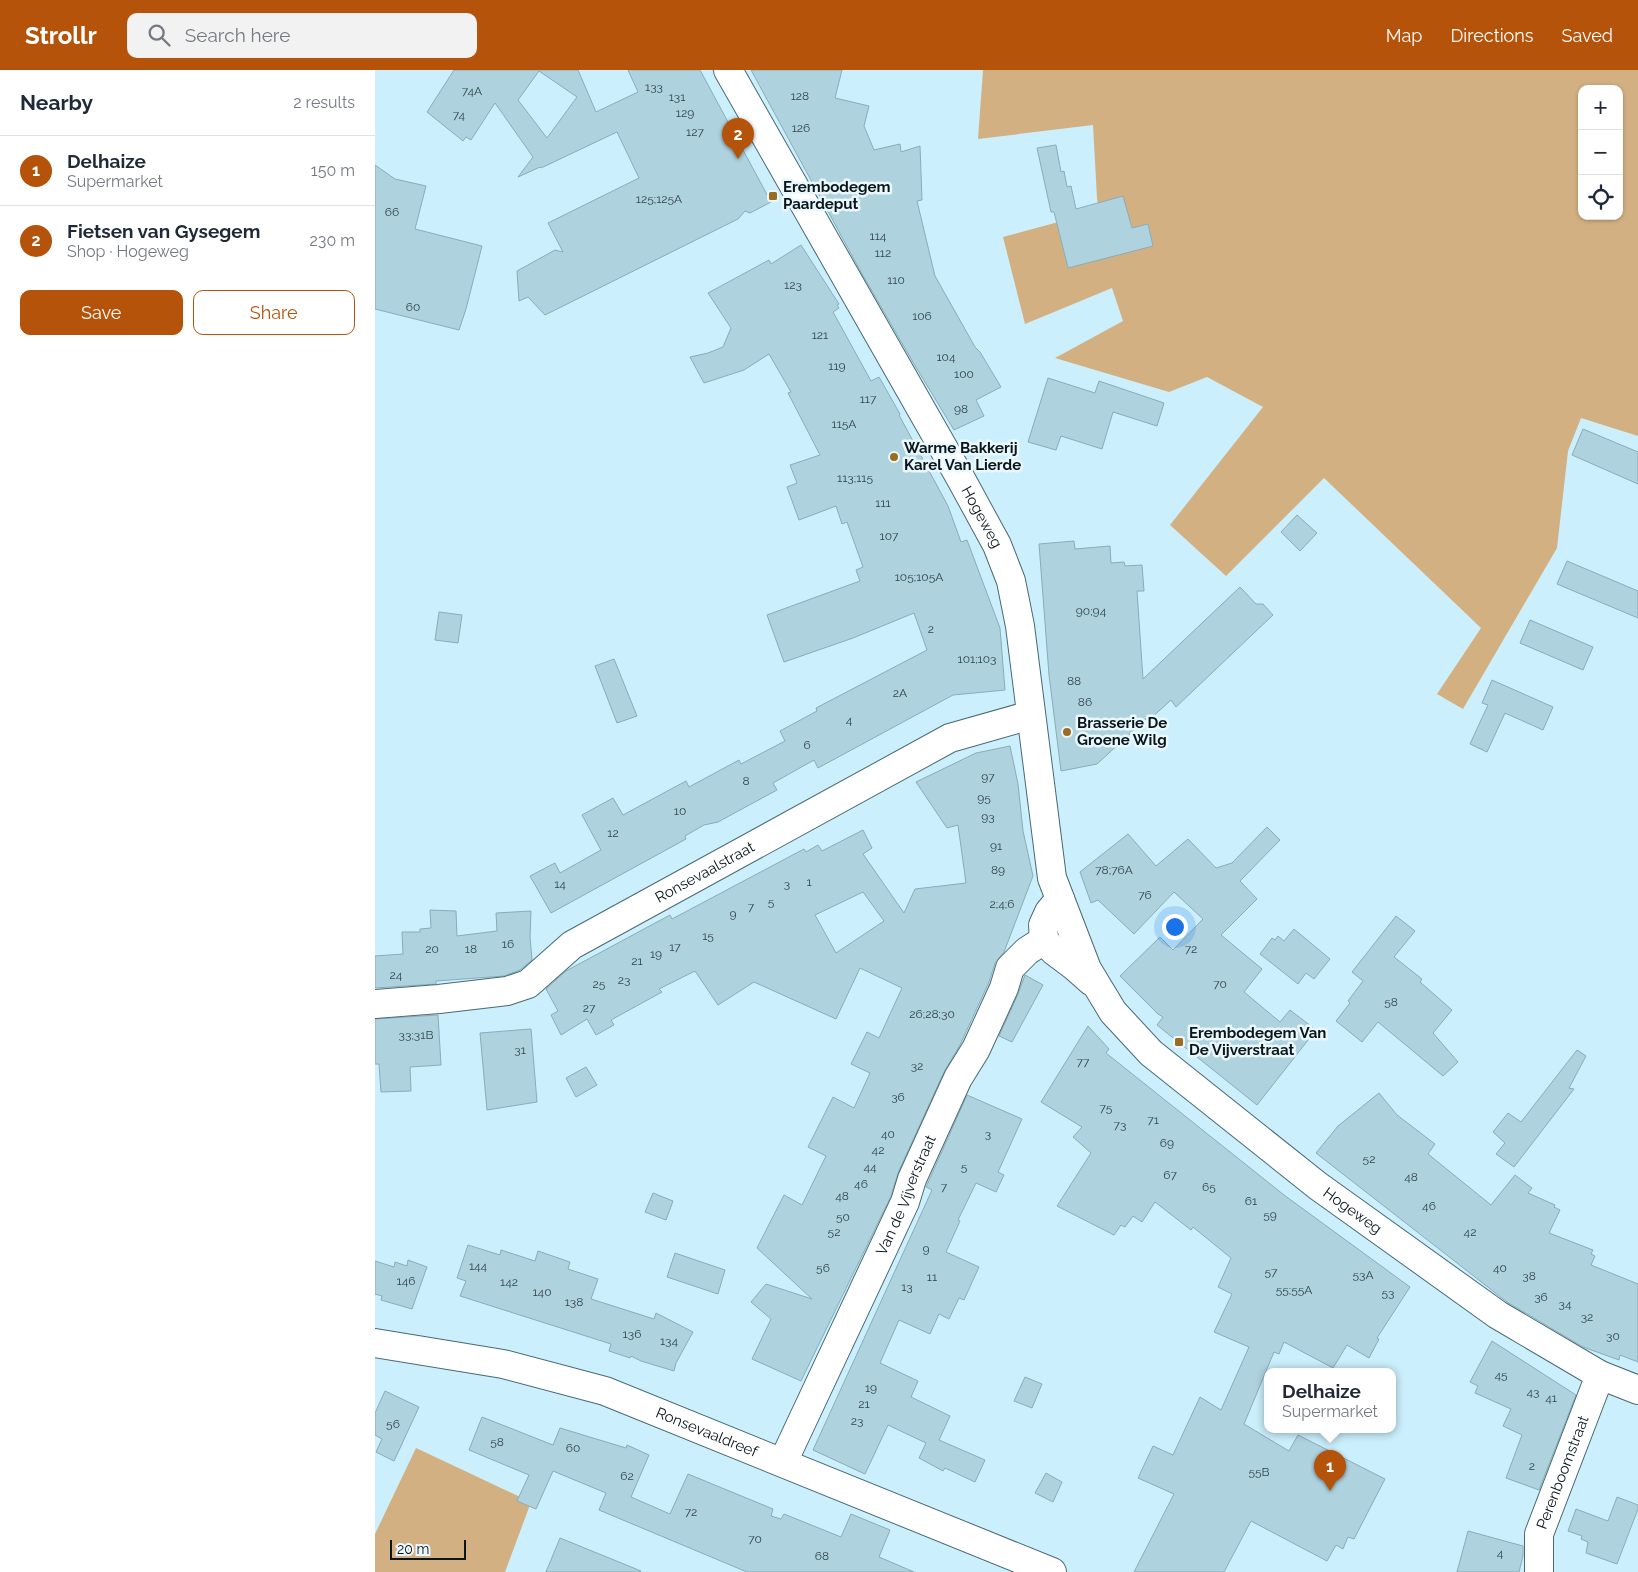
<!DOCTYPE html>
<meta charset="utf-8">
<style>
:root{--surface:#fff;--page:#f2f2f3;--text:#1f2937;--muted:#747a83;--line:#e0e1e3;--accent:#b45309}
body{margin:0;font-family:Raleway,sans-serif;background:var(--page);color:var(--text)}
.controls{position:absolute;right:15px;top:15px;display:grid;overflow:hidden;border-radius:10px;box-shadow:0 1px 4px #0004}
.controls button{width:45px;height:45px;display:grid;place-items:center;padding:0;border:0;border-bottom:1px solid var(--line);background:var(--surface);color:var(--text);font:25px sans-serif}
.scale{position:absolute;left:15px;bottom:12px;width:76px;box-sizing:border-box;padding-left:5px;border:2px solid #09161b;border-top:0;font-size:14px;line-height:18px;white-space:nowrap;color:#09161b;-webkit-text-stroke:4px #eaf8fd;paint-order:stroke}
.you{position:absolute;left:799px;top:856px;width:18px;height:18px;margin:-12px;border:4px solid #fff;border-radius:50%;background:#1a73e8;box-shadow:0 0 0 8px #1a73e833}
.badge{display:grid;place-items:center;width:32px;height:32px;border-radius:50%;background:var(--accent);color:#fff;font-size:16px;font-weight:700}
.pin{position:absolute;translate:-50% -41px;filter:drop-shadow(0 1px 2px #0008)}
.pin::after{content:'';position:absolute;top:26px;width:18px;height:15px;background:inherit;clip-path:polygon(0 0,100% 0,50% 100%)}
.popup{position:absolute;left:889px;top:1298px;width:132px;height:65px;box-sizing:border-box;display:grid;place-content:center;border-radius:10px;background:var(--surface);filter:drop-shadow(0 1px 4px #0005);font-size:16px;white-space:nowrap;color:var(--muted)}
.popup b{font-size:19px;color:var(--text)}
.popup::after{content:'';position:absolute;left:50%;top:100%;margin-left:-10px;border:10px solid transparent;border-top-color:var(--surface)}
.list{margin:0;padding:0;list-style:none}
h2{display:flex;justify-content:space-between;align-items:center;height:65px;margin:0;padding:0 20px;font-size:21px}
h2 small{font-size:16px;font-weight:400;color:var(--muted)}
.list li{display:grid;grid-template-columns:32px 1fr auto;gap:15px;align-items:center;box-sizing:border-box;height:70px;padding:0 20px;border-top:1px solid var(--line)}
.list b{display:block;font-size:19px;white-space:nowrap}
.list p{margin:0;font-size:16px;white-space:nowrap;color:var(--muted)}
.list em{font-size:16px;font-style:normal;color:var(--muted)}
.actions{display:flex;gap:10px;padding:15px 20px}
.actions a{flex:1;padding:11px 0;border:1px solid var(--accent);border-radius:10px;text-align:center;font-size:18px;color:var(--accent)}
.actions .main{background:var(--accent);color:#fff}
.icon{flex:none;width:28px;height:28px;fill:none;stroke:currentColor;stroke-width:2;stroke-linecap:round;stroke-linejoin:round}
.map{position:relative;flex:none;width:1263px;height:1502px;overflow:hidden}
header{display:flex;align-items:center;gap:30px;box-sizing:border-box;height:70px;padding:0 25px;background:var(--accent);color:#fff}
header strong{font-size:24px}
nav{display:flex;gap:28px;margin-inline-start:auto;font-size:18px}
.search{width:350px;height:45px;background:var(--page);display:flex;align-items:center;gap:12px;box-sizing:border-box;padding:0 18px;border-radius:10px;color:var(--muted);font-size:19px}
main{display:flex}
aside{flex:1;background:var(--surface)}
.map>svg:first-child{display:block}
.green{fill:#d3b081;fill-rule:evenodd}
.building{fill:#afd2df;stroke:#8aacb9;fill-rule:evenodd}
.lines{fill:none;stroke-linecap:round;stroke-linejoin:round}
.street-casing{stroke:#496974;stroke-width:30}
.secondary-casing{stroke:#496974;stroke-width:30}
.street{stroke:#fff;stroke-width:28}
.secondary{stroke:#fff;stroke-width:28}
.poi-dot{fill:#9c6d1f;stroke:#eaf8fd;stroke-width:2}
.labels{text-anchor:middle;stroke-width:5;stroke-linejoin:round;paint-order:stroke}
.number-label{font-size:12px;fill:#32454c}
.poi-label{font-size:15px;font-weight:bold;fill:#09161b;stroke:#eaf8fd;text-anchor:start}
.street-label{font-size:15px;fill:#09161b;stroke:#eaf8fd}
</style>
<header>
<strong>Strollr</strong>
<div class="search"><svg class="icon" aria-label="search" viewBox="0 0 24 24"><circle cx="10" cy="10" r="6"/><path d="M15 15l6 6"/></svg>Search here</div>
<nav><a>Map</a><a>Directions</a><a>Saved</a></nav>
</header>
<main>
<aside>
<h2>Nearby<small>2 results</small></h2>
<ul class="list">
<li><span class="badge">1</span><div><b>Delhaize</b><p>Supermarket</p></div><em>150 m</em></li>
<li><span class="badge">2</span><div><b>Fietsen van Gysegem</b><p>Shop · Hogeweg</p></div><em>230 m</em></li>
</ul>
<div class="actions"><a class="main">Save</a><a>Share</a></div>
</aside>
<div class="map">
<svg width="1263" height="1502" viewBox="0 0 1263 1502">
<rect width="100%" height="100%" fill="#cbeffc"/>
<g class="green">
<path d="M608,0H1263V366L1206,348L1193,381L1182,478L1088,639L1062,624L1106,558L949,408L851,506L795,455L888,337L832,307L794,322L680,288L748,251L737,218L650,254L628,167L724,141L722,128L718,55L603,69ZM1207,19H1244V146H1207Z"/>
<path d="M41,1378L156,1432L130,1502H0V1464Z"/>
</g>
<g class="building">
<path d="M79,0H203L221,42L263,22L253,0H325L396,132L375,143L370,141L363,149L170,245L153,227L144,231L142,201L180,180L188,182L173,153L264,108L242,62L166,98L165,97L143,107L158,87L120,33L96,70L91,67L88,71L52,42ZM164,1L202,27L172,68L143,30Z"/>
<path d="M376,0H467L460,28L494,36L489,56L499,80L525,74L526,82L545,76L547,130L542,131L560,206L600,277L605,282L626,317L601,330L609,346L579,360L539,294L486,202Z"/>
<path d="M681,75L686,102L689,101L692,117L696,116L701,139L748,126L757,158L773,154L778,176L693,198L679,142H676L662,78Z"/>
<path d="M0,95L20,109L51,116L40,159L107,176L91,239L84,260L0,239Z"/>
<path d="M426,175L464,234L462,235L464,238L458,242L496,311L504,307L525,344L524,345L573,436L586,472L592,470L625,558L630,620L578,625L443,698L439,690L398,713L402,720L343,752L329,755L310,766L311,769L176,843L155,806L180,793L185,803L226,780L207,745L238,728L248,745L311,711L314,717L364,690L366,694L410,671L405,661L442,641L441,638L552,580L539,543L478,568L409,592L392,545L485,511L481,500L488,497L472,452L467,454L461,436L424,450L412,417L422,413L415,395L445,385L413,323L416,322L394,284L369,300L329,313L315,287L333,283L348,277L356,258L333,223L394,190L396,194Z"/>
<path d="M673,308L720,323L724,311L789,333L782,356L738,342L727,379L686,366L681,380L653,372Z"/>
<path d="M1208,359L1263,382V414L1197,385Z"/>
<path d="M922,445L942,463L925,481L906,462Z"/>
<path d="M699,471L700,479L735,476L736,493L749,492L750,496L767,495L769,521H762L768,609L865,517L881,534H888L898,545L801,637L796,630L773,651L771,649L722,694L686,701L674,605L664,474Z"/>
<path d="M1192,491L1263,521V548L1182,514Z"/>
<path d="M64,542L87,545L83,573L60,570Z"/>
<path d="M1155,550L1218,577L1208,600L1145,573Z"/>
<path d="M239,589L262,646L242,653L220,596Z"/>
<path d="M1117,610L1178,637L1168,660L1130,643L1112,682L1095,674L1113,635L1107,633Z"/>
<path d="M635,676L643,714L648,761L658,806L629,882L620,893L614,912L585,975L569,1002L523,1103L516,1126L426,1311L377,1289L396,1249L376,1232L391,1214L437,1229L382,1178L409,1125L427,1135L451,1086L433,1077L458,1027L479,1038L495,1003L476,994L492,962L504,968L527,918L485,898L461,949L379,912L343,935L320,901L284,919L287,922L236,950L239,955L221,965L212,949L186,965L176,945L183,941L171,919L191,901L295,845L297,849L429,779L431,782L443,775L447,781L488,760L497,778L488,784L529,843L540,819L591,813L583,755L572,758L541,712L601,683ZM488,822L509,851L461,883L440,845Z"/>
<path d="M892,757L905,770L865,811L882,829L846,865L887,899L869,922L905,952L915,940L941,960L882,1035L782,955L788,947L783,944L745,906L785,867L798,880L828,849L799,822L759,864L723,830L716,833L705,802L753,764L781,796L813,769L841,798L857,793Z"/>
<path d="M55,840L81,841L82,866L122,861L121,843L156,841L155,867L157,890L145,900L129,906L61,911V914L0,918V886L28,884L27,862H45V859L56,858Z"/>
<path d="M1021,846L1040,861L1019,887L1047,909L1045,912L1077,940L1058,963L1083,992L1068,1006L1003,952L987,972L961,951L975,933L973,931L988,911L977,902Z"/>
<path d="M919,859L955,889L939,909L931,903L923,914L885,884L897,868L900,870L903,866L909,871Z"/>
<path d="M650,905L668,915L637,972L624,966L643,924Z"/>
<path d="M63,945L66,995L35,997L36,1021L6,1022L4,994H0V949Z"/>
<path d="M713,956L734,979L731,983L909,1125L1035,1217L1002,1268L1004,1269L994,1288L972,1275L958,1298L909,1272L904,1284L899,1282L869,1354L914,1381L923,1365L1010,1409L979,1469L973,1467L968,1479L961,1475L952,1491L876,1451L849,1502H759L799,1424L763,1408L778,1376L798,1385L825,1327L846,1340L874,1277L839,1262L857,1224L843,1217L856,1188L818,1157L816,1160L780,1132L767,1152L758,1146L750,1157L746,1155L739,1165L682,1136L716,1083L698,1067L707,1057L666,1032Z"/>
<path d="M156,959L162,1032L112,1040L105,963Z"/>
<path d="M1202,980L1211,986L1194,1018L1199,1019L1139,1097L1121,1084L1130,1073L1118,1062L1133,1043L1146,1052Z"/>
<path d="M211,997L222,1015L201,1027L191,1008Z"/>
<path d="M1004,1023L1022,1045L1060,1074L1053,1084L1116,1135L1140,1105L1157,1118L1153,1123L1180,1135L1179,1137L1185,1140L1174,1163L1218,1180L1216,1184L1220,1186L1216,1195L1263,1214V1292L1245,1285L1244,1290L1208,1277L1132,1232L941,1083L963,1056Z"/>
<path d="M592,1025L647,1049L623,1102L629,1105L621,1122L601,1113L583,1150L585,1151L571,1182L604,1197L589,1230L584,1228L574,1249L564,1244L555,1264L524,1250L505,1293L543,1311L536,1327L575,1346L564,1370L610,1390L600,1412L570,1398L568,1401L544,1388L551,1373L513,1355L490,1404L438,1380L557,1120L551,1117L552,1115Z"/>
<path d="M278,1123L298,1131L291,1150L270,1142Z"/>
<path d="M93,1175L125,1185L126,1180L160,1191L163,1181L195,1192L193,1199L223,1209L216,1229L279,1249L281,1243L318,1262L301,1293L299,1301L266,1291L256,1286L255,1288L234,1281L236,1274L85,1226L91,1211L82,1208Z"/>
<path d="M300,1183L350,1200L343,1224L292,1207Z"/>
<path d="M33,1190L52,1197L37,1239L6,1230L7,1226L0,1224V1191L19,1197L20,1192L32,1196Z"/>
<path d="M1117,1271L1201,1325L1164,1420L1131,1408L1147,1365L1128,1356L1136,1339L1100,1323L1103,1316L1095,1312Z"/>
<path d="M650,1307L667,1314L657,1338L639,1331Z"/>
<path d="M10,1321L44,1337L19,1391L1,1382L7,1369L0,1365V1343Z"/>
<path d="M107,1347L178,1375L185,1358L251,1378L252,1375L274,1385L256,1427L295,1444L313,1404L398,1439L396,1446L406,1449L409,1444L466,1467L476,1444L515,1460L504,1487L539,1502H372L224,1440L231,1423L178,1401L161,1439L142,1431L154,1405L94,1380Z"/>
<path d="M671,1403L687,1412L678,1432L660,1423Z"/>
<path d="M1242,1427L1263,1435V1439L1242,1494L1211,1483L1213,1472L1206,1469L1207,1466L1193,1461L1201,1439L1233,1451Z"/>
<path d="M1093,1461L1148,1476V1486L1144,1502H1082Z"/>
<path d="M185,1468L266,1501L265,1502H171Z"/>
</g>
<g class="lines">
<defs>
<g id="street">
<path id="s1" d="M0,934L64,929L132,921L153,914L197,875L575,668L656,645"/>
<path id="s2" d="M0,1273L128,1294L230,1321L677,1502"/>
<path id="s3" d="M408,1392L530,1132L537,1109L583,1008L601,979L629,918L635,898L652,881L669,870"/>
<path id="s4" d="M1164,1502V1464L1225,1305"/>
</g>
<g id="secondary">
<path id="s5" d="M353,0L586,409L622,475L636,511L645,556L677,808L712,899L738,942L776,983L943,1116L1123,1245L1225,1305L1263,1320"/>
<path d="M685,829L674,842L668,855L669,870L679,881L699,896L716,911"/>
</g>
</defs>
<use href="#street" class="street-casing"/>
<use href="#secondary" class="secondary-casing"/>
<use href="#street" class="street"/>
<use href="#secondary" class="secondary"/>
</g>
<g class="poi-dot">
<rect x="393" y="121" width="10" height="10" rx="2.5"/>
<circle cx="519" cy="387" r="5"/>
<circle cx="692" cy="662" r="5"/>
<rect x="799" y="967" width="10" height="10" rx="2.5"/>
</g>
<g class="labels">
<g class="number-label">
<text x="279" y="21">133</text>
<text x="97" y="25">74A</text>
<text x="425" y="30">128</text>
<text x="302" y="31">131</text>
<text x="310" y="47">129</text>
<text x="84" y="49">74</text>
<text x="426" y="62">126</text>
<text x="320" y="66">127</text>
<text x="284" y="133">125;125A</text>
<text x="17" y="146">66</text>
<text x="503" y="170">114</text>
<text x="508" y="187">112</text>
<text x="521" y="214">110</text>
<text x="418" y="219">123</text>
<text x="38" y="241">60</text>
<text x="547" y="250">106</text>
<text x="445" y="269">121</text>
<text x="571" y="291">104</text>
<text x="462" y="300">119</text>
<text x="589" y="308">100</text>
<text x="493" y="333">117</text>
<text x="586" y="343">98</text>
<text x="469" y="358">115A</text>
<text x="480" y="412">113;115</text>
<text x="508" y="437">111</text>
<text x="514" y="470">107</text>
<text x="544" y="511">105;105A</text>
<text x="716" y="545">90;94</text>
<text x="556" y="563">2</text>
<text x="602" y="593">101;103</text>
<text x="699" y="615">88</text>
<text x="525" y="627">2A</text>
<text x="710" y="636">86</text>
<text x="474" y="654">4</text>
<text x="432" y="679">6</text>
<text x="613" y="711">97</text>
<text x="371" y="715">8</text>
<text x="609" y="732">95</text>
<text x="305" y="745">10</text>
<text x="613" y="751">93</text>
<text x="238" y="767">12</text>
<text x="621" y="780">91</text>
<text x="623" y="804">89</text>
<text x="739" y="804">78;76A</text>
<text x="434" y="816">1</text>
<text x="185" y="818">14</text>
<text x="412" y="818">3</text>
<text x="770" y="829">76</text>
<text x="396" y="836">5</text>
<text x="627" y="838">2;4;6</text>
<text x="376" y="841">7</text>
<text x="358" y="848">9</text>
<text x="333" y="870">15</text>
<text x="133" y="878">16</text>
<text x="300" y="881">17</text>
<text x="57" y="883">20</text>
<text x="96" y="883">18</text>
<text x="816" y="883">72</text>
<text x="281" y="888">19</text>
<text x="262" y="895">21</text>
<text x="21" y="909">24</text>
<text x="249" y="914">23</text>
<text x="224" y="918">25</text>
<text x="845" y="918">70</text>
<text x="1016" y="936">58</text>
<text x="214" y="942">27</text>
<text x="557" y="948">26;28;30</text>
<text x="41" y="969">33;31B</text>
<text x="145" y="984">31</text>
<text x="708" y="996">77</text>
<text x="542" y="1000">32</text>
<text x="523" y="1031">36</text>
<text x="731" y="1042">75</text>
<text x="778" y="1054">71</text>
<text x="745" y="1059">73</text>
<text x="513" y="1068">40</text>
<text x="613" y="1068">3</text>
<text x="792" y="1077">69</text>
<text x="503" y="1084">42</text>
<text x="994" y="1093">52</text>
<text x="495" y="1101">44</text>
<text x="589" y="1101">5</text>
<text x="795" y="1109">67</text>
<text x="1036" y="1111">48</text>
<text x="486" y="1118">46</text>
<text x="569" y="1121">7</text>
<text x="834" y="1121">65</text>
<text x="467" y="1130">48</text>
<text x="876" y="1135">61</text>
<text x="1054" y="1140">46</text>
<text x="895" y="1149">59</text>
<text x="468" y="1151">50</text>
<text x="459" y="1166">52</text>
<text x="1095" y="1166">42</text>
<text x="551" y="1183">9</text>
<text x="103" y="1200">144</text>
<text x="448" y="1202">56</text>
<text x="1125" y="1202">40</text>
<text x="896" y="1206">57</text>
<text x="988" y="1209">53A</text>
<text x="1154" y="1210">38</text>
<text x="557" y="1211">11</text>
<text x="31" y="1215">146</text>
<text x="134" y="1216">142</text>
<text x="532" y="1221">13</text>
<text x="919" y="1224">55;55A</text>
<text x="167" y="1226">140</text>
<text x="1013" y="1227">53</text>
<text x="1166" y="1231">36</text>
<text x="199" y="1236">138</text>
<text x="1190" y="1238">34</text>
<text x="1212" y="1251">32</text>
<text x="257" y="1268">136</text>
<text x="1238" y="1270">30</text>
<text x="294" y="1275">134</text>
<text x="1126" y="1309">45</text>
<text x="496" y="1322">19</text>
<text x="1158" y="1326">43</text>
<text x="1176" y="1332">41</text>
<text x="489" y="1338">21</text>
<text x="482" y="1355">23</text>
<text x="18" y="1358">56</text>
<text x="122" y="1376">58</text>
<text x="198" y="1382">60</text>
<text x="1157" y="1400">2</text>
<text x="884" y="1406">55B</text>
<text x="252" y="1410">62</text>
<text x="316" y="1446">72</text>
<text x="380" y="1473">70</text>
<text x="1125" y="1487">4</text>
<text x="447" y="1490">68</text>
</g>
<g class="poi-label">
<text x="408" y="122">Erembodegem<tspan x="408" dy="17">Paardeput</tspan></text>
<text x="529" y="383">Warme Bakkerij<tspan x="529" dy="17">Karel Van Lierde</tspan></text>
<text x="702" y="658">Brasserie De<tspan x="702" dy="17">Groene Wilg</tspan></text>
<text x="814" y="968">Erembodegem Van<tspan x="814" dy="17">De Vijverstraat</tspan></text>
</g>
<g class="street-label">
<text dy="5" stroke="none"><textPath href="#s5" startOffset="514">Hogeweg</textPath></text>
<text dy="5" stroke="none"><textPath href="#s1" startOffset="365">Ronsevaalstraat</textPath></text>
<text dy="5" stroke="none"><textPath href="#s3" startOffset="294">Van de Vijverstraat</textPath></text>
<text dy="5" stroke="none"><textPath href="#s5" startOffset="1344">Hogeweg</textPath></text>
<text dy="5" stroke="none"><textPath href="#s2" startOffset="345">Ronsevaaldreef</textPath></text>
<text dy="5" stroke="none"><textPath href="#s4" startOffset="104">Perenboomstraat</textPath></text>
</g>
</g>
</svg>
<div class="controls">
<button>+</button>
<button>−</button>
<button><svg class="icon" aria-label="locate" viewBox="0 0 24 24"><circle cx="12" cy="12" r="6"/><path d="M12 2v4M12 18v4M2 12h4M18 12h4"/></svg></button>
</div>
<div class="scale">20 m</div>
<div class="you"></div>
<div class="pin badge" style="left:955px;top:1421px">1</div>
<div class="popup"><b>Delhaize</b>Supermarket</div>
<div class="pin badge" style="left:363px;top:89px">2</div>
</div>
</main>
